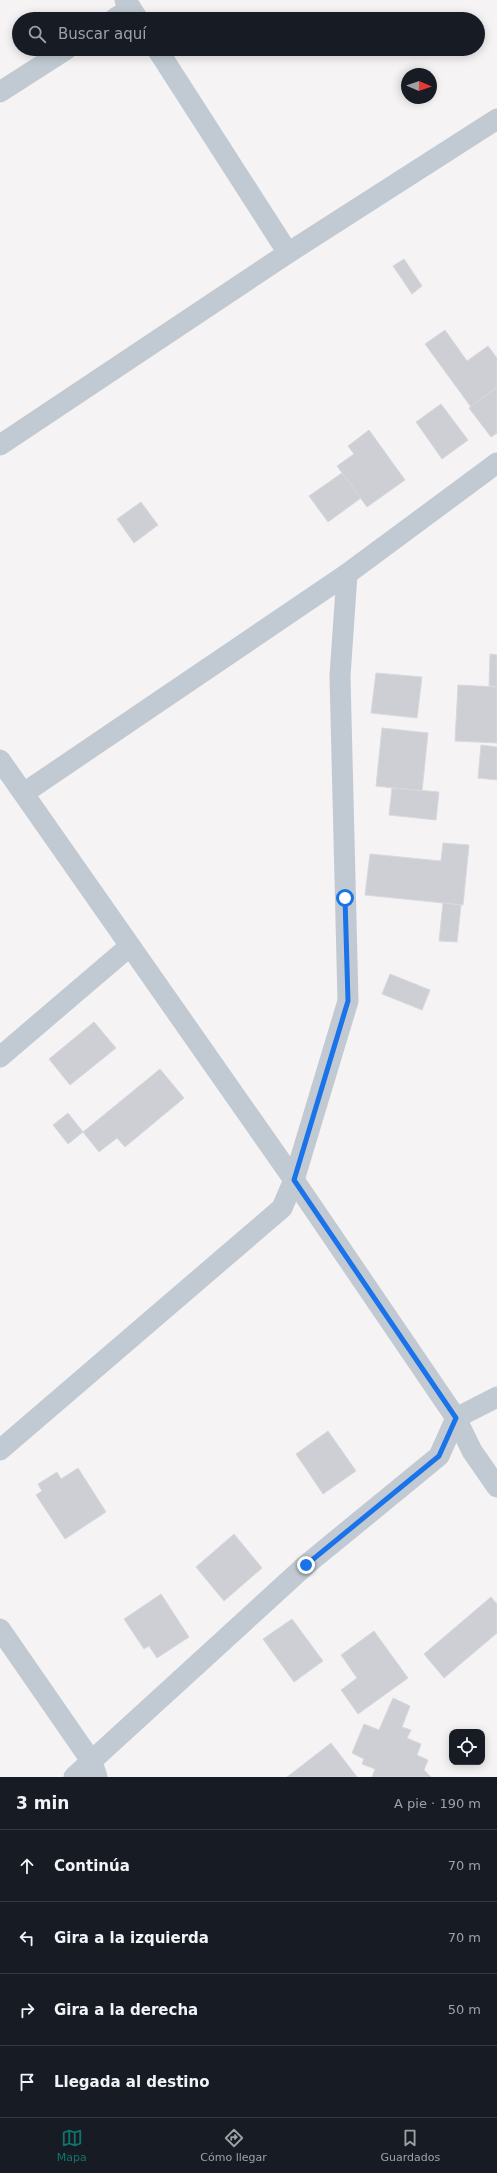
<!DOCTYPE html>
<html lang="es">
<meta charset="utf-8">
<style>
:root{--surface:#171b24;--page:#242831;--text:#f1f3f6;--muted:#9ea1a6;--line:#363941;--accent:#0f766e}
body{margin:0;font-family:"DejaVu Sans",sans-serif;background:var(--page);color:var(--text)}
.controls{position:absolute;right:12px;bottom:12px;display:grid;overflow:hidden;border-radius:8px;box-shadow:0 2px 10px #0003}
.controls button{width:36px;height:36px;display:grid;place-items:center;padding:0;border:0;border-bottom:1px solid var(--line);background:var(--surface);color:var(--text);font:20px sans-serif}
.compass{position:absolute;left:401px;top:68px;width:36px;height:36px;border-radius:50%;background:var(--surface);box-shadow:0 2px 10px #0003;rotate:92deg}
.stop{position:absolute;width:12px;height:12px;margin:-9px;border:3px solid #1a73e8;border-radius:50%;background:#fff}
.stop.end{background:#1a73e8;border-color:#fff;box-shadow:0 1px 4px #0008}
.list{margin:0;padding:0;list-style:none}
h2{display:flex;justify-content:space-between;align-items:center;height:52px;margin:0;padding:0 16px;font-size:17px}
h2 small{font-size:13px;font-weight:400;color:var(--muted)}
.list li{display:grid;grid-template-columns:26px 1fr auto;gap:12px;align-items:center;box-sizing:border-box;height:72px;padding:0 16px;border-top:1px solid var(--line)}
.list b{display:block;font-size:15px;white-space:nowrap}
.list em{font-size:13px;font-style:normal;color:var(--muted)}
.icon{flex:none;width:22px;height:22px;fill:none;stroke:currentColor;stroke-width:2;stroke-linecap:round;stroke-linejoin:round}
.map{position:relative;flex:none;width:497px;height:1777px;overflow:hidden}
.search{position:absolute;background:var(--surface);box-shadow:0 2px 10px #0003;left:12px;right:12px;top:12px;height:44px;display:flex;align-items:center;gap:10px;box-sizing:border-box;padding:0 14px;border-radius:22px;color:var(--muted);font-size:15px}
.sheet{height:340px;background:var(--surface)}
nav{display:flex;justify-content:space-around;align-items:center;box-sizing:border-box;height:56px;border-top:1px solid var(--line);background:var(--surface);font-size:11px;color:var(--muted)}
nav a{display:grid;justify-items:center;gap:2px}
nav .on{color:var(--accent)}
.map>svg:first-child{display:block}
.building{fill:#cdcfd5;stroke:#d7d9de}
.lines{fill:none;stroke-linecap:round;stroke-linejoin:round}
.street{stroke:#c1cad2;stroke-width:21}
.route{stroke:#1a73e8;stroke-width:5}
</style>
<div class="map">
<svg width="497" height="1777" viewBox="0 0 497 1777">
<rect width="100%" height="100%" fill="#f5f3f3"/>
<g class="building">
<path d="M404,259L422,286L412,294L393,266Z"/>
<path d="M445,330L467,361L488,346L497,358V387L471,407L425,344Z"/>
<path d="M497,387V433L491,437L469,408Z"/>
<path d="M441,404L468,440L442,459L416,422Z"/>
<path d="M369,430L405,480L367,507L337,466L354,454L348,446Z"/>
<path d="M342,473L361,498L328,522L309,496Z"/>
<path d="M141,502L158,525L134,543L117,519Z"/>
<path d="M490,654L497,655V687L489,686Z"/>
<path d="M376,673L422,677L417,718L371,713Z"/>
<path d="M458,685L497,687V743L455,741Z"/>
<path d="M382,728L428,733L422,791L376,786Z"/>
<path d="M481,745L497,747V780L478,778Z"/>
<path d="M392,788L439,792L436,820L389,815Z"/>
<path d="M443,843L469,845L463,905L365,895L370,854L441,861Z"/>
<path d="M443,903L461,905L457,942L439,941Z"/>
<path d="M390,974L430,990L422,1010L382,994Z"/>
<path d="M94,1022L116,1048L70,1085L49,1059Z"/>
<path d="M160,1069L184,1098L125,1147L117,1138L99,1152L83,1132Z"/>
<path d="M68,1113L83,1132L68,1144L53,1125Z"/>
<path d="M328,1431L356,1471L323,1494L296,1454Z"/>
<path d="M78,1468L106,1512L65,1539L36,1495L42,1491L38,1484L57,1472L61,1479Z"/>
<path d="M234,1534L262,1568L224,1601L196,1567Z"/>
<path d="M161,1594L189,1637L157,1658L149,1646L144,1649L124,1619Z"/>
<path d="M491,1597L497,1604V1633L444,1678L424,1654Z"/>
<path d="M292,1619L323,1661L294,1682L263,1639Z"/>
<path d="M374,1631L408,1678L358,1714L341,1690L357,1678L341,1655Z"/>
<path d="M393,1698L410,1706L402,1727L411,1730L407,1738L421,1744L417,1755L428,1760L424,1770L431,1777H372L375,1769L362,1764L364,1759L352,1753L364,1724L379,1730Z"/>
<path d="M331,1743L357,1777H287Z"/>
</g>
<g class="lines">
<g class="street">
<path d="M125,0L138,19"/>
<path d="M114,19L131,8"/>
<path d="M157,49L288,253"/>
<path d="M0,92L67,49"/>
<path d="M0,445L288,253L497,119"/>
<path d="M0,760L294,1180L456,1418L472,1451L497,1487"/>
<path d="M24,793L347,574L497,463"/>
<path d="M0,1057L130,946"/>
<path d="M0,1450L282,1208L294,1180L348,1001L340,676L347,574"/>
<path d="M0,1629L92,1762L97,1777"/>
<path d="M74,1777L306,1565L439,1456L456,1418L497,1397"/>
</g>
</g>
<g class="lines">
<path class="route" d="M306,1565L439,1456L456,1418L294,1180L348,1001L345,898"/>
</g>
</svg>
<div class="controls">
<button><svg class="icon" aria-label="locate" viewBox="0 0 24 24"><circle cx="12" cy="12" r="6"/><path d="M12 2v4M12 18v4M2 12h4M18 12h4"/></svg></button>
</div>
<svg class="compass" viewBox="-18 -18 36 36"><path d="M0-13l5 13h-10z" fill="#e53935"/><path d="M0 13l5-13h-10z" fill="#9ea1a6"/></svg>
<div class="stop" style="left:345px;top:898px"></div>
<div class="stop end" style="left:306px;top:1565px"></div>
<div class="search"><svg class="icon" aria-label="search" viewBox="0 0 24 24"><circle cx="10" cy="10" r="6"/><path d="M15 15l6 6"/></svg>Buscar aquí</div>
</div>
<section class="sheet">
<h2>3 min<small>A pie · 190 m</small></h2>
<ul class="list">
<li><svg class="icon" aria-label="ahead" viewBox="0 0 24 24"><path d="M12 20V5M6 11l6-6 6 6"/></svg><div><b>Continúa</b></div><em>70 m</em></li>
<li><svg class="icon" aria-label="left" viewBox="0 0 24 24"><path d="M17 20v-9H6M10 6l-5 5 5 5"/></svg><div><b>Gira a la izquierda</b></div><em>70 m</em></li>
<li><svg class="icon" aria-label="right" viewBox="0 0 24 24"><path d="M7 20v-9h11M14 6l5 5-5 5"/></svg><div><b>Gira a la derecha</b></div><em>50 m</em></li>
<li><svg class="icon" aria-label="arrive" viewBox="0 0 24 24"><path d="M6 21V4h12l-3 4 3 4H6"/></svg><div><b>Llegada al destino</b></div></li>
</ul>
</section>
<nav>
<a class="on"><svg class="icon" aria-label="map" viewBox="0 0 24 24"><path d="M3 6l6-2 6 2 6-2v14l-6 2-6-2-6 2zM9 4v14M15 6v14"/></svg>Mapa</a>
<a><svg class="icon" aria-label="directions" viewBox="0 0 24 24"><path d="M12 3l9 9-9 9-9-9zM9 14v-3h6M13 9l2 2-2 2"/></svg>Cómo llegar</a>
<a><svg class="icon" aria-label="saved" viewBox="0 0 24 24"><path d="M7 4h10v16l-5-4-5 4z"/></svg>Guardados</a>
</nav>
